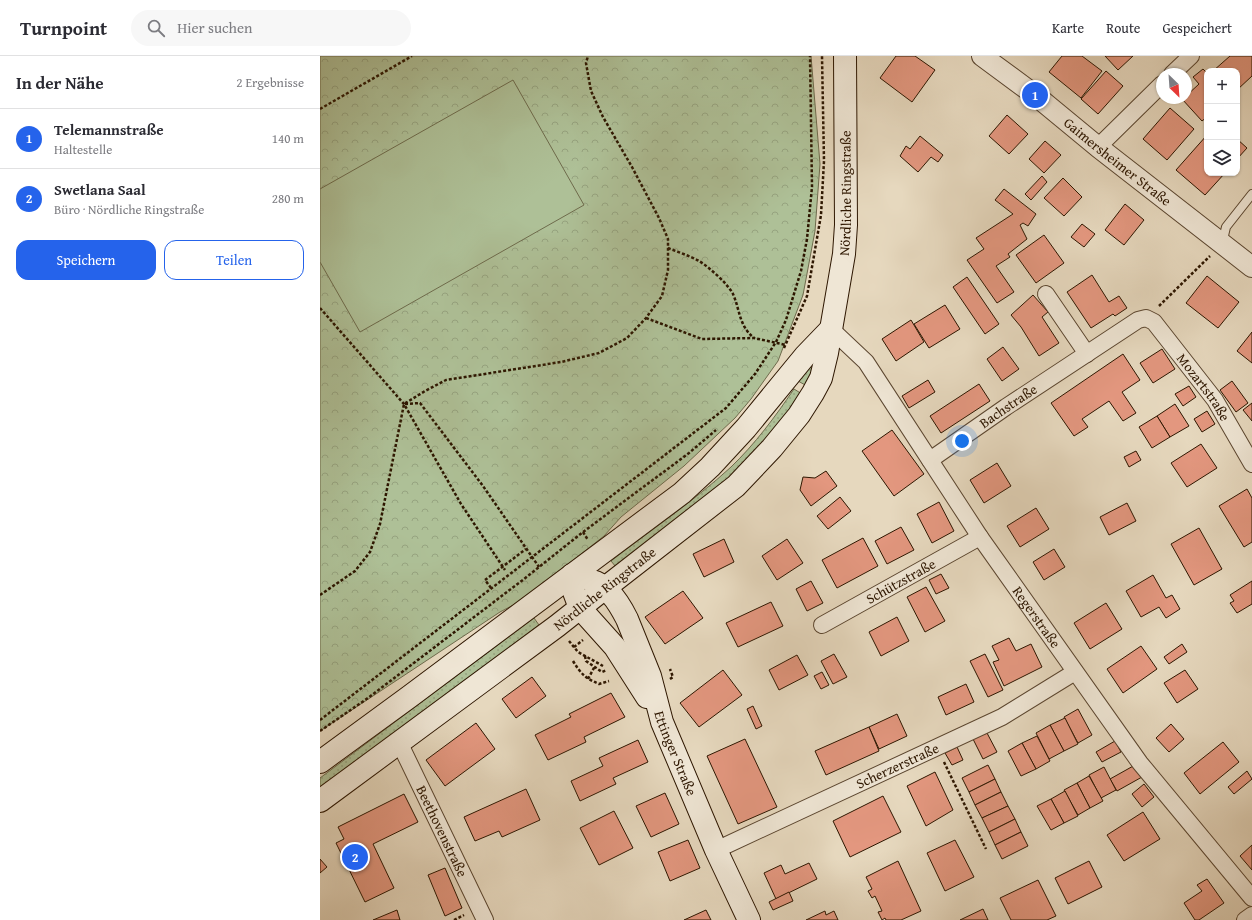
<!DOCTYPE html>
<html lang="de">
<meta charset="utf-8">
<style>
:root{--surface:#fff;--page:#f7f7f7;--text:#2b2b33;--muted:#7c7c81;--line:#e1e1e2;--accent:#2563eb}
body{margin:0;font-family:"Gentium Book Plus",serif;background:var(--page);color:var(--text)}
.controls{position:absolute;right:12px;top:12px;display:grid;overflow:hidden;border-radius:8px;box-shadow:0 1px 3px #0004}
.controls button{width:36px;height:36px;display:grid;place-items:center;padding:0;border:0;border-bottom:1px solid var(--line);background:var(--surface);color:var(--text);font:20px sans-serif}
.compass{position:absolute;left:836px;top:12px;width:36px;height:36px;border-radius:50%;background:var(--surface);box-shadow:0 1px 3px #0004;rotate:155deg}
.you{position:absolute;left:642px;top:385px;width:14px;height:14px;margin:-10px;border:3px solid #fff;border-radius:50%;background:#1a73e8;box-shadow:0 0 0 6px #1a73e833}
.badge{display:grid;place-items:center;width:26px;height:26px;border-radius:50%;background:var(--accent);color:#fff;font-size:13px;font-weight:700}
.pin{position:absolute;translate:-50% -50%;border:2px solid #fff;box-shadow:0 1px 4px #0006}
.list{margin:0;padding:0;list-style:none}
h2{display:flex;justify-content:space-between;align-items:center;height:52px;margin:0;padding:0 16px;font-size:17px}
h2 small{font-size:13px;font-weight:400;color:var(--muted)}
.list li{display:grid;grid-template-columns:26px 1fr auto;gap:12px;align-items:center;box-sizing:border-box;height:60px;padding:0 16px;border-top:1px solid var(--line)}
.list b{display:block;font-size:15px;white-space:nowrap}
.list p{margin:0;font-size:13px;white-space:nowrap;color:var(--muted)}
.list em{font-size:13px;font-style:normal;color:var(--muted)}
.actions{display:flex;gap:8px;padding:12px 16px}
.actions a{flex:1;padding:9px 0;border:1px solid var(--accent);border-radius:12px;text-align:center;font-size:14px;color:var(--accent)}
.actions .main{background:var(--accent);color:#fff}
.icon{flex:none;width:22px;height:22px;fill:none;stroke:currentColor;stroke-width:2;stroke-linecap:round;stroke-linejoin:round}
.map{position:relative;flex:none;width:932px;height:864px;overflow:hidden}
header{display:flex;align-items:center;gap:24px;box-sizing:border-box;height:56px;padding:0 20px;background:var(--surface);border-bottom:1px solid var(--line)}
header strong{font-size:19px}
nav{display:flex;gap:22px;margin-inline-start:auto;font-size:14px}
.search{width:280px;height:36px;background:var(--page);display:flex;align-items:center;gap:10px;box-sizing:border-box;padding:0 14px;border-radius:22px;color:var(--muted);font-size:15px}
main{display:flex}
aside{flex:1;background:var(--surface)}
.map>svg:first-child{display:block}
.grass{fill:url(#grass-dots);stroke:#6e6b4c}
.park{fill:url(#park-crowns);stroke:#6e6b4c}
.garden{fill:#aec097;stroke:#6e6b4c}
.building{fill:#e3977f;stroke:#2d1600}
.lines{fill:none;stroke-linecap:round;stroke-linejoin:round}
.service-casing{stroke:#5b4630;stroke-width:10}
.minor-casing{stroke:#5b4630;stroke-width:18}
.tertiary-casing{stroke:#5b4630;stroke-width:22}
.secondary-casing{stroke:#2d1600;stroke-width:24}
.path{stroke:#2d1600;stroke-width:2.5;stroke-dasharray:3 2;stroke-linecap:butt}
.service{stroke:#efe6d5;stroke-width:8}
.minor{stroke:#efe6d5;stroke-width:16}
.tertiary{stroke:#efe6d5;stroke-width:20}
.secondary{stroke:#efe6d5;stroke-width:22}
.labels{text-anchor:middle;stroke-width:4;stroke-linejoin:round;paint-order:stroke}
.street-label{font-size:14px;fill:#2d1600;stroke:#efe6d5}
</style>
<header>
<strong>Turnpoint</strong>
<div class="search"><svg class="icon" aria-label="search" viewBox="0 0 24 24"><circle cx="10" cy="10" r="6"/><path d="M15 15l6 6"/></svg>Hier suchen</div>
<nav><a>Karte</a><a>Route</a><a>Gespeichert</a></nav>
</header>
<main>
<aside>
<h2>In der Nähe<small>2 Ergebnisse</small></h2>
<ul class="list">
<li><span class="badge">1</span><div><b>Telemannstraße</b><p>Haltestelle</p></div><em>140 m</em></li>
<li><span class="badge">2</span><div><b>Swetlana Saal</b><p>Büro · Nördliche Ringstraße</p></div><em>280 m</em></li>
</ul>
<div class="actions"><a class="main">Speichern</a><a>Teilen</a></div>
</aside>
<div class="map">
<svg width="932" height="864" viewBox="0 0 932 864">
<defs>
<pattern id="grass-dots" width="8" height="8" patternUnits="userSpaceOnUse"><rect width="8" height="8" fill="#aec097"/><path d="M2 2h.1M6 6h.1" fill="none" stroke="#96a480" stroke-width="1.8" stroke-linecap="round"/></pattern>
<pattern id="park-crowns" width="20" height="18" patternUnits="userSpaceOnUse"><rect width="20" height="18" fill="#aec097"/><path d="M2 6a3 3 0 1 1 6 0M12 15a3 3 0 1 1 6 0" fill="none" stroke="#96a480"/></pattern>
</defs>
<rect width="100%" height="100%" fill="#e6d8be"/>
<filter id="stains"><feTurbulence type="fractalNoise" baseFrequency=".005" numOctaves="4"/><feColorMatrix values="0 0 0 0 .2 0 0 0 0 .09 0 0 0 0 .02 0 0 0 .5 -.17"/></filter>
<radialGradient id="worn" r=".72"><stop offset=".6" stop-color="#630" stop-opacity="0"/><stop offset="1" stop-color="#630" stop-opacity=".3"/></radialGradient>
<g class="grass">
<path d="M496,303L487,330L478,325Z"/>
<path d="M474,333L482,338C456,374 426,408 392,437C362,463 328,486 296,511L291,505C331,474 374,445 411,411C435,388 455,361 474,333Z"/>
<path d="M214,562L219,569L0,734V722Z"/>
</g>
<path class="park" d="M0,0H491L500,108L495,175L483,239L458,305L431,343L415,362L364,410L301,461L284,480L201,545L180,556L0,675Z"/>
<path class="garden" d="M193,24L264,149L40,276L0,206V133Z"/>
<g class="building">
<path d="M576,0H595L615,14L592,46L560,22Z"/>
<path d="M742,0H762L782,15L761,42L729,16Z"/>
<path d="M785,0H813L798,14Z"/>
<path d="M910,0H932V20L917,34V15H893Z"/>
<path d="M883,13L887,17V61L882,65L862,43L866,42V40L879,28L873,21Z"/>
<path d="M786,15L803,30L778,58L761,43Z"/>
<path d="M850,52L874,73L847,104L823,83Z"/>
<path d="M687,59L708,78L689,98L669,80Z"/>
<path d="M887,79V117H905L885,139L856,114Z"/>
<path d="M600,80L623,99L618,106L611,101L598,116L580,100L586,90L590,93Z"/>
<path d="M917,83L927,92L917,103Z"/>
<path d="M725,85L741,99L724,117L709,103Z"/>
<path d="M722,120L727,126L711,144L705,138Z"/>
<path d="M743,122L762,141L744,160L724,142Z"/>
<path d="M684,133L716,158L708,170L703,167L700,169L707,183L688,198L690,201L676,210L694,236L677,247L647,204L664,193L656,182L693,158L675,144Z"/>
<path d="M805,148L824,164L804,189L785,174Z"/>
<path d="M762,168L775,178L764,191L751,181Z"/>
<path d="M724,179L744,207L716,227L696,199Z"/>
<path d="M772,219L789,246L799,240L807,252L795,260L793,258L771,272L747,236Z"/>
<path d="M887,220L919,246L898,272L866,247Z"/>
<path d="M647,221L679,268L665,278L633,231Z"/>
<path d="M713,239L728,256L722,261L739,287L719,300L701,271L691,259Z"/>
<path d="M625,249L640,273L609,292L594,268Z"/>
<path d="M591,264L604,286L576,305L562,283Z"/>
<path d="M932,276V307L917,295Z"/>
<path d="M683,291L699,313L682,325L667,303Z"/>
<path d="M842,293L855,313L833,327L820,307Z"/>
<path d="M803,298L820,324L802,336L816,357L803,365L789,345L762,363L768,371L754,380L731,347Z"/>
<path d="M608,324L615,336L589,352L582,340Z"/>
<path d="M912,325L928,347L916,356L900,334Z"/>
<path d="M659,328L670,345L621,377L610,360Z"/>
<path d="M869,330L876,341L863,350L855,338Z"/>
<path d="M932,347V365L923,354Z"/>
<path d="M855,348L869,370L850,381L837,360Z"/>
<path d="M887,355L895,368L882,376L874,363Z"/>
<path d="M837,360L850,381L832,392L819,371Z"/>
<path d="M572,374L604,418L574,440L542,395Z"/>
<path d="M881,388L897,412L867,431L851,407Z"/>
<path d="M816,395L821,404L809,411L804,401Z"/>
<path d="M677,407L691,430L664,447L650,424Z"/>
<path d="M506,415L517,430L491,450L480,434L483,421L495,422Z"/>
<path d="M927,433L932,442V486L924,491L899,450Z"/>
<path d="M520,441L531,455L508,473L497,460Z"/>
<path d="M619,446L634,475L612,487L597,458Z"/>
<path d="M807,447L816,465L789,479L780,461Z"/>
<path d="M716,452L729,473L700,491L687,470Z"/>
<path d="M581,471L594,494L567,508L555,485Z"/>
<path d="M879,472L902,513L874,529L851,488Z"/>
<path d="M543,482L558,510L517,532L502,504Z"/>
<path d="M404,483L414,506L384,521L373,498Z"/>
<path d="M467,483L483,507L457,524L442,500Z"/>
<path d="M734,493L745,511L724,524L713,506Z"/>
<path d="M621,518L629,532L616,538L609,524Z"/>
<path d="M833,519L846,542L852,539L860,553L846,562L839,551L821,561L806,535Z"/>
<path d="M491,525L503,547L487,555L476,533Z"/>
<path d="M932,525V548L917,557L910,547L914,545L910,539Z"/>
<path d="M606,531L625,565L605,576L587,541Z"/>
<path d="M363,535L383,562L345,588L325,561Z"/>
<path d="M451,546L463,570L418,591L406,567Z"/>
<path d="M786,547L802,573L770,593L754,567Z"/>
<path d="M577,561L589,585L561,600L549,576Z"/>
<path d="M689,582L696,595L711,588L722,611L684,630L673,606L679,604L672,590Z"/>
<path d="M862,588L867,596L849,608L844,601Z"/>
<path d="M821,590L837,613L803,637L787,613Z"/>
<path d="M514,598L527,621L513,628L501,605Z"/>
<path d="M665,598L683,634L668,641L650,605Z"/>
<path d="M477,599L488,619L459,634L449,614Z"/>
<path d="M403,614L422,639L379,671L360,647Z"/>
<path d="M865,614L878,633L857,647L844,627Z"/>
<path d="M502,616L509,629L501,633L494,620Z"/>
<path d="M212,621L226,640L196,662L182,643Z"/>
<path d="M646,628L654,646L626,659L618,641Z"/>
<path d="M291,637L305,661L264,681L266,686L228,704L215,679L251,661L249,658Z"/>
<path d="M433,650L442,670L436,673L427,653Z"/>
<path d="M758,653L772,679L758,687L744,661Z"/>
<path d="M577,658L587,680L559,693L549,671Z"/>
<path d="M745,662L758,688L744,695L730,669Z"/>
<path d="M156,667L175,693L125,730L106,704Z"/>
<path d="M851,668L864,683L849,696L836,682Z"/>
<path d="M730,669L744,695L729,703L716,677Z"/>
<path d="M549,671L559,695L506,719L495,695Z"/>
<path d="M667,677L677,696L663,703L653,683Z"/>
<path d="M717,680L730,705L716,713L702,687Z"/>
<path d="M425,683L457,751L418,768L387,700Z"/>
<path d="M318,684L328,706L293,722L296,728L260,745L251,725L283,710L279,702Z"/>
<path d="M795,685L801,696L782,706L776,696Z"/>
<path d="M903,686L919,706L880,738L864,717Z"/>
<path d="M702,687L716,713L701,720L688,695Z"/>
<path d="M637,691L643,704L632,709L625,697Z"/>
<path d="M668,709L675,723L649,736L642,722Z"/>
<path d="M815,709L822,721L797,735L790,723Z"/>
<path d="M784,711L796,734L781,742L769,719Z"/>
<path d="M927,715L932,723L914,738L908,731Z"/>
<path d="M615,716L633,754L606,770L587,730Z"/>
<path d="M769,720L783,745L770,752L757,727Z"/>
<path d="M675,723L681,736L655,749L649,736Z"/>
<path d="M757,727L770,752L758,759L744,734Z"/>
<path d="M824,728L834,741L822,751L812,738Z"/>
<path d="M206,733L220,764L182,781L179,775L155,785L144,761Z"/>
<path d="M745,735L758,760L744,767L731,743Z"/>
<path d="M681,736L688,750L662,762L655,749Z"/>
<path d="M345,737L359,768L331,781L316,750Z"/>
<path d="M84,738L98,766L53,788L74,832L45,846L16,787L24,783L18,771Z"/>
<path d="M563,740L581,776L530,801L513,765Z"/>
<path d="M731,743L744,767L731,774L717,750Z"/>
<path d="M688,750L695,763L669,776L662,762Z"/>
<path d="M294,755L313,792L279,809L260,772Z"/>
<path d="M823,756L840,783L804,805L787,779Z"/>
<path d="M695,763L701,776L675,789L669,776Z"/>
<path d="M701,776L708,790L682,803L675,789Z"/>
<path d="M368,784L380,812L350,825L338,796Z"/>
<path d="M635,784L654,821L625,835L607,797Z"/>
<path d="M932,789V814L920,800Z"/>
<path d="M0,803L7,811L0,817Z"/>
<path d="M578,805L601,855L581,864H566L565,862L562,864L558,856L562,855L555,840L552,842L548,835L552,833L546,821Z"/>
<path d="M769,805L782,831L748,848L735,822Z"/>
<path d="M489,807L497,823L456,843L444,817L461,809L465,818Z"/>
<path d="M125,812L142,852L125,860L108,819Z"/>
<path d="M887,823L904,847L879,864H875L864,847L882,835L877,829Z"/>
<path d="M718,824L736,860L727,864H691L680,842Z"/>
<path d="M469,836L473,845L453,854L449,846Z"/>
<path d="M663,853L668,864H640Z"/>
<path d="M77,854L80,864H53Z"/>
<path d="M386,854L391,864H364Z"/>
<path d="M505,855L506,859L514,855L518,864H486Z"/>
</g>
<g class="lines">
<defs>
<path id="service" d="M902,188L906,171L932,138"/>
<g id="minor">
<path d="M852,18L871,0"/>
<path d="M778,91L842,28"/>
<path d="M726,238L767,298"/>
<path id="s1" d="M511,273L546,306L660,481L820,707L932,842"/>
<path id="s2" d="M610,404L686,351L818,264L826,262L834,266L895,344L932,408"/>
<path id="s3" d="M502,569L660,481"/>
<path id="s4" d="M79,686L165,864"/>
<path id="s5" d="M396,794L682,661L755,616"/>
<path d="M925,864L932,859"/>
</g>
<g id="tertiary">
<path id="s6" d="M662,0L715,39L778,91L932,211"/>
</g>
<g id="secondary">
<path d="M252,519L254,536L260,552L295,591L327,641"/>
<path id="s7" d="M272,525C288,529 300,549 307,563L330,620L342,666L396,794L429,864"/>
<path d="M0,706L89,641L362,437L390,411L426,372L485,300L511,273"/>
<path id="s8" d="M0,745L237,570L285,532L416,430L452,392L479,359L493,337L501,322L507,297L524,198L526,169L525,0"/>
</g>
</defs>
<use href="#service" class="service-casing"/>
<use href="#minor" class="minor-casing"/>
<use href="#tertiary" class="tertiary-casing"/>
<use href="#secondary" class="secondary-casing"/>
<g class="path">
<path d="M0,53L92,0"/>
<path d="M348,192C358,196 370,200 379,205C389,211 408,228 413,238C420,254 419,270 434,282"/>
<path d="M839,250L890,200"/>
<path d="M0,252L84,348L141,448L185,514"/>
<path d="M326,262L382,283L434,282L466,289"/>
<path d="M464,292L487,240L501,159L504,105L502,0"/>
<path d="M85,348L100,347L163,430L219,511"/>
<path d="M263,476L268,484"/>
<path d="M171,532L165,524L206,493"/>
<path d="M0,539L35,515L50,496L60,468L84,348L105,335L126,324L241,306L279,297L307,282L326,262L342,240L348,214V183L339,162L312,111L283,61L271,35L266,7L268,0"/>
<path d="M249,585L258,596L283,610"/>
<path d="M254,591L263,584"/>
<path d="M265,600L266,605L282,616L287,614"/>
<path d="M253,605C261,618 265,622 279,628L289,625"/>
<path d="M268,623L275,610"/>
<path d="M350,623L353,621L350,613"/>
<path d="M0,664L406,352L435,318L456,286L466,264L481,215L487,183L492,131L490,0"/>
<path d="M0,675L48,642L204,523L263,476L369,397L396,374"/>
<path d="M624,706L666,793"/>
<path d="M134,864L144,859"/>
</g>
<use href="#service" class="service"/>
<use href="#minor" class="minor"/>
<use href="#tertiary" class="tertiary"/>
<use href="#secondary" class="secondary"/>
</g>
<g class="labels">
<g class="street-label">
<text dy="5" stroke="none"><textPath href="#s6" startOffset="172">Gaimersheimer Straße</textPath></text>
<text dy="5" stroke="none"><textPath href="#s8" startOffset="847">Nördliche Ringstraße</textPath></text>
<text dy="5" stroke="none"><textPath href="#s2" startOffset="350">Mozartstraße</textPath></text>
<text dy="5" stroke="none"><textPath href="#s2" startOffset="95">Bachstraße</textPath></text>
<text dy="5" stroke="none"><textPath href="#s3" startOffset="90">Schützstraße</textPath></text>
<text dy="5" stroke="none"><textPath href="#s8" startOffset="355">Nördliche Ringstraße</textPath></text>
<text dy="5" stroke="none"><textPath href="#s1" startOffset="355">Regerstraße</textPath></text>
<text dy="5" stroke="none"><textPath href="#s7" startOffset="196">Ettinger Straße</textPath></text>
<text dy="5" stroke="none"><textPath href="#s5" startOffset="200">Scherzerstraße</textPath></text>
<text dy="5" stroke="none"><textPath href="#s4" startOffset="99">Beethovenstraße</textPath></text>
</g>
</g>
<rect width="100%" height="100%" filter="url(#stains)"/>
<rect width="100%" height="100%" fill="url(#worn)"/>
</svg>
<div class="controls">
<button>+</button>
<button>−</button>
<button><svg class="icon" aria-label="layers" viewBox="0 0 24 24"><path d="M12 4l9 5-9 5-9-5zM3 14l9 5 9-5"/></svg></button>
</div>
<svg class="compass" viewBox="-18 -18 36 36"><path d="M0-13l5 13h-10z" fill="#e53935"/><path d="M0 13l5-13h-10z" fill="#7c7c81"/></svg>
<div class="you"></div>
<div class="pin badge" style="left:715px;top:39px">1</div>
<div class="pin badge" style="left:35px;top:801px">2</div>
</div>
</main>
